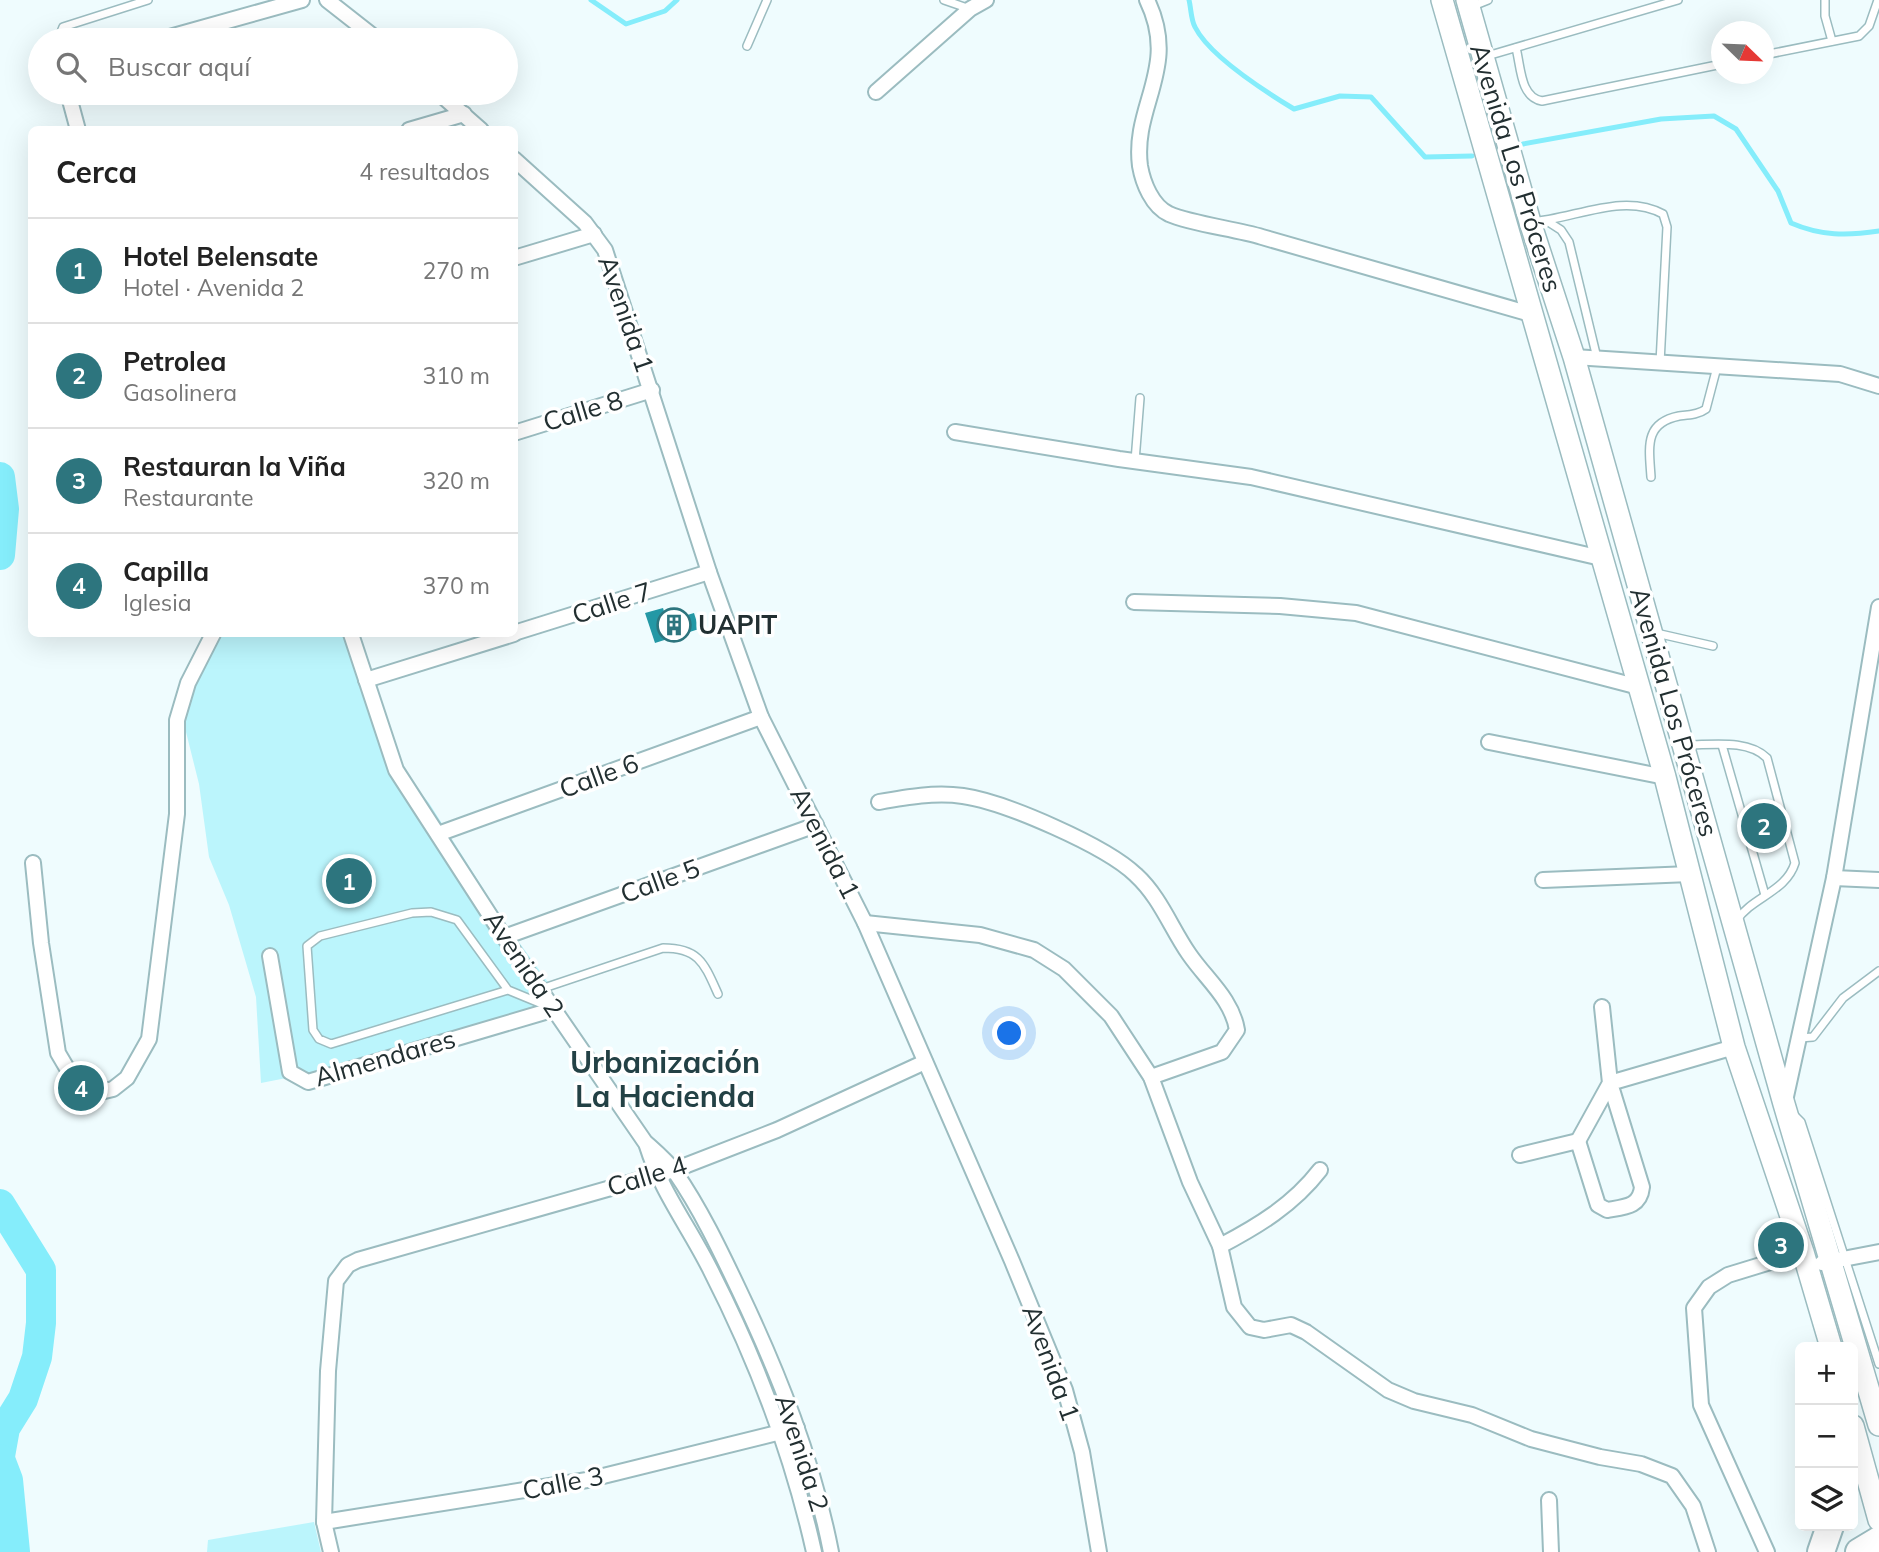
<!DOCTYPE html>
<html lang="es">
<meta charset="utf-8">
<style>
:root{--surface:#fff;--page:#f6f6f6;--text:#222;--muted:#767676;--line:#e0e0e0;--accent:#2d757e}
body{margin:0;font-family:Mulish,sans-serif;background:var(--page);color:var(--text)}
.controls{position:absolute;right:21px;bottom:21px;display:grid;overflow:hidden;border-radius:10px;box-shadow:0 7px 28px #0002}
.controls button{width:63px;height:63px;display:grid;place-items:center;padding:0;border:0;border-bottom:2px solid var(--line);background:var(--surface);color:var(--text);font:35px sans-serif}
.compass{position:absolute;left:1711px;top:21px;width:63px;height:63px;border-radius:50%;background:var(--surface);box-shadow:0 7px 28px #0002;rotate:113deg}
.you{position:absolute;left:1010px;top:1034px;width:24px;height:24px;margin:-18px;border:5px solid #fff;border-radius:50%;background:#1a73e8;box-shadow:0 0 0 10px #1a73e833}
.badge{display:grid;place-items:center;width:46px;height:46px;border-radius:50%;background:var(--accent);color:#fff;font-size:23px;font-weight:700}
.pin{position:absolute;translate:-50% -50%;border:4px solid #fff;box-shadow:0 2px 7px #0006}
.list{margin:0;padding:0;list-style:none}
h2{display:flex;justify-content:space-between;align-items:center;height:91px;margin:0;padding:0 28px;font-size:30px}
h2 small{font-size:23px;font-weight:400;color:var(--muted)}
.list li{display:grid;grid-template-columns:46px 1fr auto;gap:21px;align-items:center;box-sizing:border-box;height:105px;padding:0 28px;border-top:2px solid var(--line)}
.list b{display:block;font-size:26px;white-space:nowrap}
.list p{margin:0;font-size:23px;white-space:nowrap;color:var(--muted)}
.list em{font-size:23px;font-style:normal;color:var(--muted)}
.icon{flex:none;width:38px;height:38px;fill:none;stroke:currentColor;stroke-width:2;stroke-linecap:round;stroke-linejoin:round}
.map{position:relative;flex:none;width:1879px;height:1552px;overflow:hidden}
.search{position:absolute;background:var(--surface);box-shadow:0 7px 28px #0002;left:28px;top:28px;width:490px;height:77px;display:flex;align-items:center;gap:18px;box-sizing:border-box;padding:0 24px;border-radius:38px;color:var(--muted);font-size:26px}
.panel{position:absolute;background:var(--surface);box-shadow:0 7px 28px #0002;left:28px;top:126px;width:490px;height:511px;border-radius:10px}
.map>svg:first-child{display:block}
.green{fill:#bbf5fc}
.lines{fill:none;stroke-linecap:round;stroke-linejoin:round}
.stream{stroke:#85edfb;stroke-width:5}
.river{stroke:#85edfb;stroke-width:30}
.building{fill:#2498a5}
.lane-casing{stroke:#9bbcc0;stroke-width:10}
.street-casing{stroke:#9bbcc0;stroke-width:18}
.secondary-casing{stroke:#9bbcc0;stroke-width:24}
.highway-casing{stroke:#9bbcc0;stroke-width:30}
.lane{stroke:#fff;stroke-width:7}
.street{stroke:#fff;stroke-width:14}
.secondary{stroke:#fff;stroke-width:21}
.highway{stroke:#fff;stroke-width:26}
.labels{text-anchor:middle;stroke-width:7;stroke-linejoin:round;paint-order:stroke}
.street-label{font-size:26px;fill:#222f31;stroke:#fff}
.poi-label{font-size:26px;font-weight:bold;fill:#222f31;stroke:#fff;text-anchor:start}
.quarter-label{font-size:30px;font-weight:bold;fill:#234145;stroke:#fff}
</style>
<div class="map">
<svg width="1879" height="1552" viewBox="0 0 1879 1552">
<rect width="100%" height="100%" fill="#effcfe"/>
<g class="green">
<path d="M220,634H348L369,714L395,762L429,803L503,920L550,985L533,1008L327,1070L261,1083L256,997L229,905L209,857L199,784L181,712Z"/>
<path d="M314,1522L321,1552H207L208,1540Z"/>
</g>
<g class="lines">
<g class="stream">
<path d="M591,0L626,24L665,11L677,0"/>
<path d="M1189,0C1191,8 1191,20 1195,27C1210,57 1266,92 1294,109L1340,96L1371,97L1425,157L1472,156"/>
<path d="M1523,144L1661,119L1714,116L1736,129L1778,191L1791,223C1821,236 1847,236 1879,231"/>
</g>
<g class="river">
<path d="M0,477L4,509L0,555"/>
<path d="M0,1204L41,1270V1323L37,1357L23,1399L5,1428L0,1456"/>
<path d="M0,1459L8,1480L15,1552"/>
</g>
</g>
<path class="building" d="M663,608L667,621L694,613L699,629L655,643L645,613Z"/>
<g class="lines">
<defs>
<g id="lane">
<path d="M944,0L970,9"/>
<path d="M1825,0V16L1832,41"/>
<path d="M1473,6L1488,0"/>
<path d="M58,40L63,27L148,0"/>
<path d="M747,46L767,0"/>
<path d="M1516,48C1521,67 1520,97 1542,101L1722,64"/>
<path d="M1764,55L1859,36L1869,26L1878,0"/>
<path d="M1487,56L1678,0"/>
<path d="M1547,221L1561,230L1569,242L1597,358"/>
<path d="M1531,222C1574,219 1623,192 1663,214L1667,227L1660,363"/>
<path d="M1135,461L1140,398"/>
<path d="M1651,477C1649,447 1644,423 1679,416C1688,415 1698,415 1706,409L1717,367"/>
<path d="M1656,633L1713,646"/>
<path d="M1687,745C1712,745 1748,739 1767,758L1795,863C1786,892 1752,897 1736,921"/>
<path d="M1722,745L1765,895"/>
<path d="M541,989L663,948C699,948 704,963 718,994"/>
<path d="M508,990L331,1044L319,1039L313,1030L307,946L320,936L412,913L431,912L457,920L508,990L547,1006"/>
<path d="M1799,1038L1813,1037L1843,998L1879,971"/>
<path d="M1793,1114L1801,1122L1879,1364"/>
</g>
<g id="street">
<path d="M327,0L378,40"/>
<path d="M1147,0C1180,68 1132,105 1140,166C1143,183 1152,206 1169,214C1192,224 1236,229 1262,237C1353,263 1443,289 1534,315"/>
<path d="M159,40L302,0"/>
<path d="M876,92L970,9L986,0"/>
<path d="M68,93L78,130"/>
<path d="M439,93L481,130"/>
<path d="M409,130L464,114"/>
<path d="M514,159L585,223L605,250L709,572L761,717L865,923L1012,1261L1065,1390L1082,1452L1099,1552"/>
<path d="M514,258L594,234"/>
<path d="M1574,357L1840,374L1879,386"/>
<path d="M955,432L1119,459L1251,477L1601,558"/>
<path d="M514,433L652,390"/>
<path d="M1134,602L1280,606L1356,613L1639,687"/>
<path d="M514,633L709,572"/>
<path d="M351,634L396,770L504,937L645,1142C655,1151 667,1161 675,1172C700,1208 720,1250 739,1290C779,1374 813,1460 831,1552"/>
<path d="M366,680L514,634"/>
<path d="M1489,742L1665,777"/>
<path d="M879,802C907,797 935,792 963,796C1005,802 1106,846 1136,875C1160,897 1171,928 1189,954C1206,979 1232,999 1237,1030L1222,1052L1151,1077"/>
<path d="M438,834L761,717"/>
<path d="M33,863L41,943L58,1053L78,1087L96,1093L113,1089L127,1078L149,1039L177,814V720L188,683L213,634"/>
<path d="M1834,878L1879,880"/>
<path d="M1543,880L1690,874"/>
<path d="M865,923L980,935L1034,950L1064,969L1111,1016L1151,1077L1190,1182L1220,1246L1234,1307L1250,1327L1264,1330L1291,1325L1306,1332L1388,1390L1414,1401L1472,1415L1531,1439L1600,1457L1641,1464L1672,1476L1693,1506L1708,1552"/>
<path d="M504,937L816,825"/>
<path d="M270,956L290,1072L308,1082L555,1009"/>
<path d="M1785,1101L1834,878L1879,607"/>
<path d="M1578,1141L1610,1083L1602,1007"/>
<path d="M647,1146C661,1191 689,1227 710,1269C756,1359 792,1453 814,1552"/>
<path d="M1520,1155L1578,1141L1598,1205L1607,1210C1625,1207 1640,1207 1642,1187L1610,1083L1734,1047"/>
<path d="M1220,1246C1258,1226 1293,1205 1320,1170"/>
<path d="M1822,1263L1879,1252"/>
<path d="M1549,1500L1551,1552"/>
<path d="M324,1522L587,1480L797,1428"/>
<path d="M331,1552L324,1522L328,1371L336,1281L348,1265L358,1260L674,1170L777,1130L925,1062"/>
<path d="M1767,1552L1701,1405L1694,1308L1709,1287L1728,1275L1803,1252"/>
</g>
<g id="secondary">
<path d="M1442,0L1665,777L1734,1047L1803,1252L1831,1347"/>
<path d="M1467,0L1530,222L1574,357L1784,1104L1879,1425"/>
<path d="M1853,1426L1879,1520"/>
</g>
<g id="highway">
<path d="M1821,1552L1830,1526"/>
<path d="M1859,1552L1879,1540"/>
</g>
</defs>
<use href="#lane" class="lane-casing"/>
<use href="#street" class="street-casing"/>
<use href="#secondary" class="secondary-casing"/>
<use href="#highway" class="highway-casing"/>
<use href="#lane" class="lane"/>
<use href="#street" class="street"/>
<use href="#secondary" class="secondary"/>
<use href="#highway" class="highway"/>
</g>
<defs>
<symbol id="building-ring" viewBox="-11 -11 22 22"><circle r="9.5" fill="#fff" stroke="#2d757e" stroke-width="1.5"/><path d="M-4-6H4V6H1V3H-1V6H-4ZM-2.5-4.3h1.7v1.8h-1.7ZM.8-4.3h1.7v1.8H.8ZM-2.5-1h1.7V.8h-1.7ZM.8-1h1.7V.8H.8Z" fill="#2d757e"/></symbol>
</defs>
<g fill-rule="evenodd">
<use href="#building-ring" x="655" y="606" width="38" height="38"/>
</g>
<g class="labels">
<g class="street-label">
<text transform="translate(1516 168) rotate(73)" y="9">Avenida Los Próceres</text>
<text transform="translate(626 314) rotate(71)" y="9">Avenida 1</text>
<text transform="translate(583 411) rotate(-17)" y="9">Calle 8</text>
<text transform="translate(612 603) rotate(-18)" y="9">Calle 7</text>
<text transform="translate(1674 712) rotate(74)" y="9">Avenida Los Próceres</text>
<text transform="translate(599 776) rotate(-20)" y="9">Calle 6</text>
<text transform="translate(825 843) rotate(63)" y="9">Avenida 1</text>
<text transform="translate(660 881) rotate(-20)" y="9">Calle 5</text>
<text transform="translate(524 964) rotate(56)" y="9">Avenida 2</text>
<text transform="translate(385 1058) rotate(-16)" y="9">Almendares</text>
<text transform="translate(647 1176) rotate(-17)" y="9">Calle 4</text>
<text transform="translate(1051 1363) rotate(70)" y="9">Avenida 1</text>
<text transform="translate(802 1453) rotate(72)" y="9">Avenida 2</text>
<text transform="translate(563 1483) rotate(-11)" y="9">Calle 3</text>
</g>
<g class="poi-label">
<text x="698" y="634">UAPIT</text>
</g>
<g class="quarter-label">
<text x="665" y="1073">Urbanización<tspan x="665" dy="34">La Hacienda</tspan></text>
</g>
</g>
</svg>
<div class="controls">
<button>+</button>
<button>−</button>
<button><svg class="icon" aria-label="layers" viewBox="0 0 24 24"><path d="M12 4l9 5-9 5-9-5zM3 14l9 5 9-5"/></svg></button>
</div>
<svg class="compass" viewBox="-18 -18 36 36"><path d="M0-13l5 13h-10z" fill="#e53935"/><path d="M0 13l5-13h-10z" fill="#767676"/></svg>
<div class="you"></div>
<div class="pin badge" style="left:349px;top:881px">1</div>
<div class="pin badge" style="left:1764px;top:826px">2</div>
<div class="pin badge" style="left:1781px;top:1245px">3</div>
<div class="pin badge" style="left:81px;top:1088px">4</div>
<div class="search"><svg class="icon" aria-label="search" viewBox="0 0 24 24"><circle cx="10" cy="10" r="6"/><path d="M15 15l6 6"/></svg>Buscar aquí</div>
<section class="panel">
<h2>Cerca<small>4 resultados</small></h2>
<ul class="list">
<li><span class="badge">1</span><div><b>Hotel Belensate</b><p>Hotel · Avenida 2</p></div><em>270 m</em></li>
<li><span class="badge">2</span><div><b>Petrolea</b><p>Gasolinera</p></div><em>310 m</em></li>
<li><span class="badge">3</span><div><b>Restauran la Viña</b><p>Restaurante</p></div><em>320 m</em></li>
<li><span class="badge">4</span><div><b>Capilla</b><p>Iglesia</p></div><em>370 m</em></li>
</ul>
</section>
</div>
